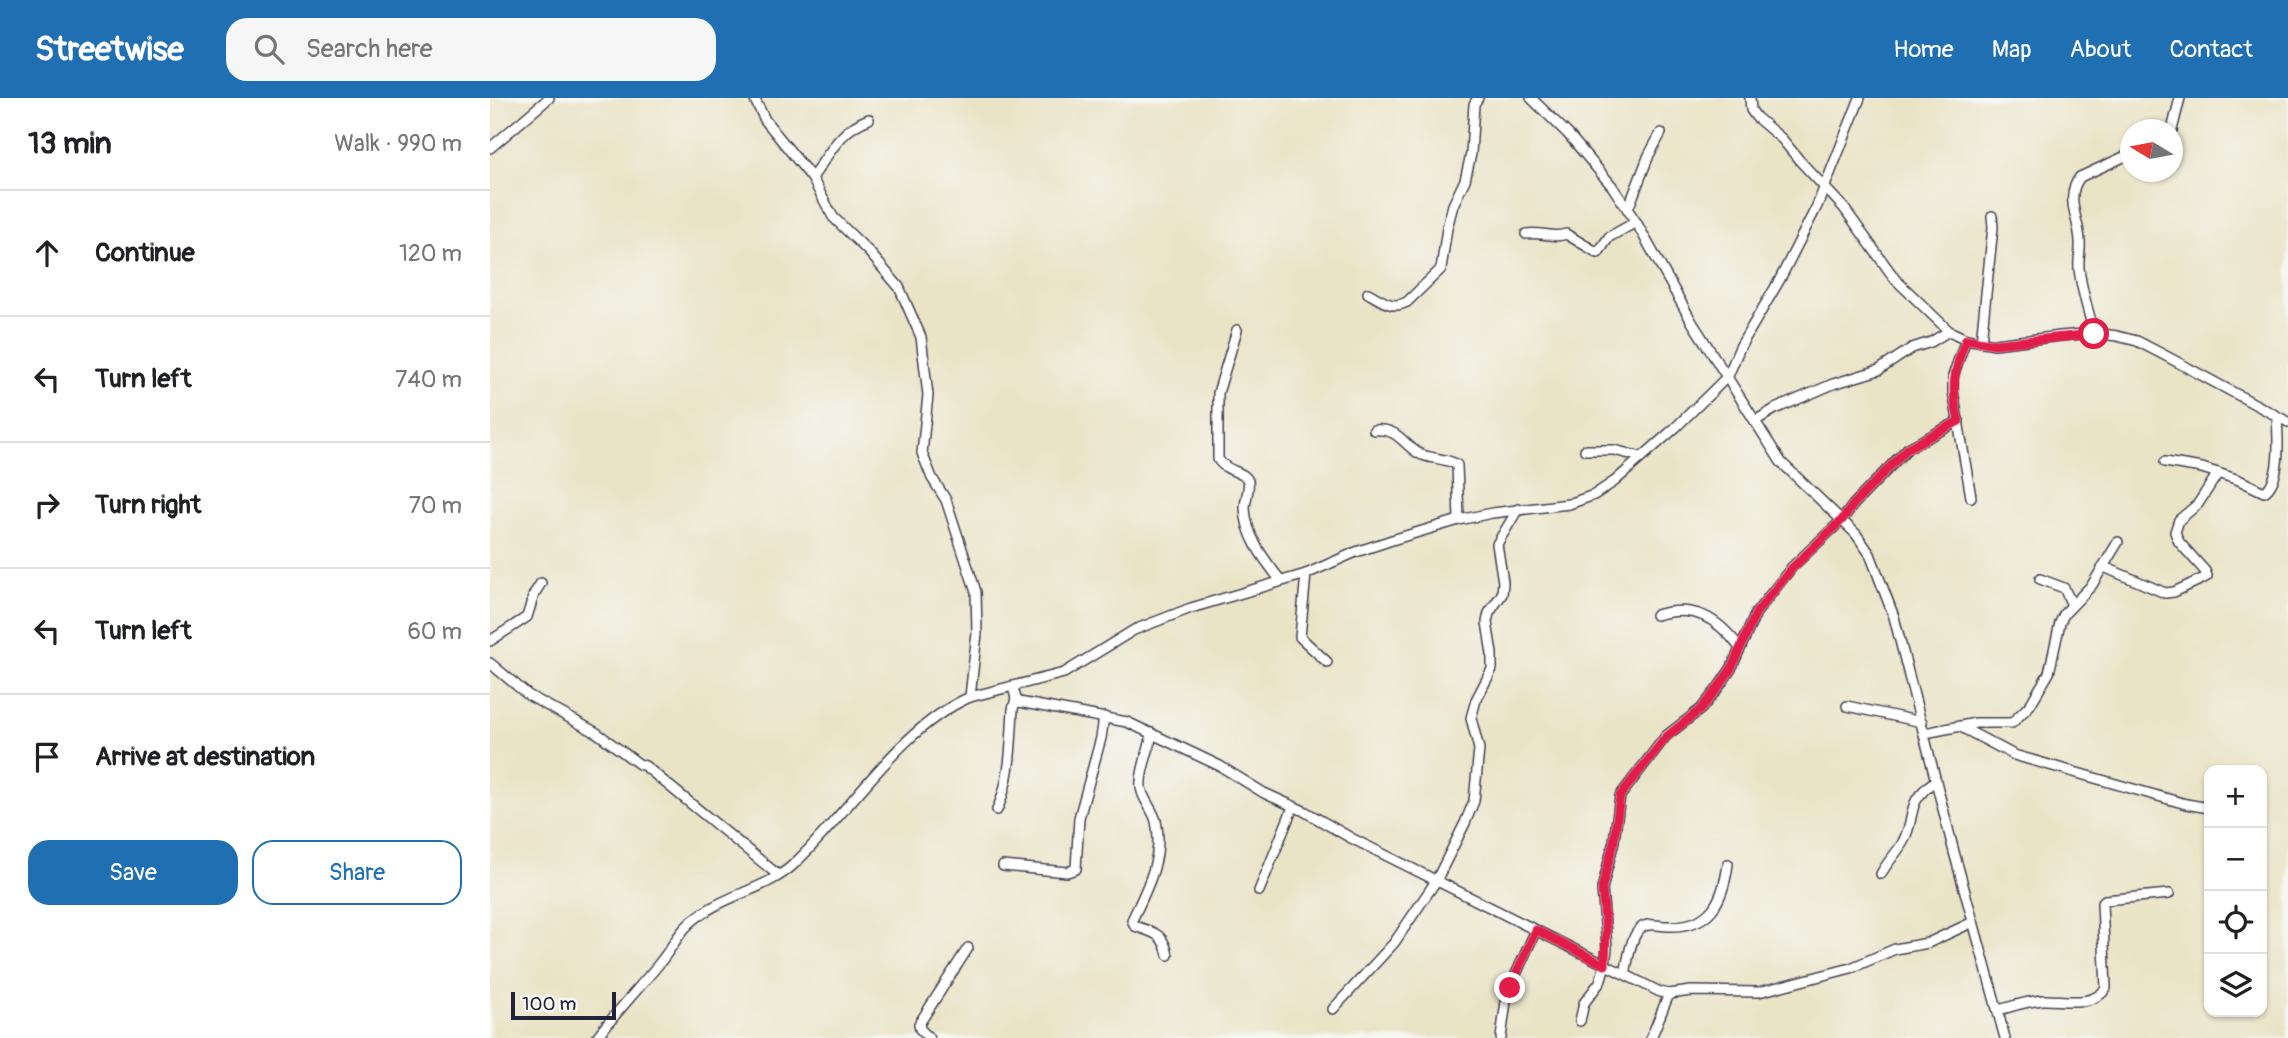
<!DOCTYPE html>
<meta charset="utf-8">
<style>
:root{--surface:#fff;--page:#f6f6f6;--text:#202124;--muted:#757577;--line:#e0e0e0;--accent:#1f6fb2}
body{margin:0;font-family:Pangolin,sans-serif;background:var(--page);color:var(--text)}
.controls{position:absolute;right:21px;bottom:21px;display:grid;overflow:hidden;border-radius:14px;box-shadow:0 2px 5px #0004}
.controls button{width:63px;height:63px;display:grid;place-items:center;padding:0;border:0;border-bottom:2px solid var(--line);background:var(--surface);color:var(--text);font:35px sans-serif}
.compass{position:absolute;left:1630px;top:21px;width:63px;height:63px;border-radius:50%;background:var(--surface);box-shadow:0 2px 5px #0004;rotate:280deg}
.scale{position:absolute;left:21px;bottom:18px;width:105px;box-sizing:border-box;padding-left:7px;border:4px solid #22223b;border-top:0;font-size:19px;line-height:24px;white-space:nowrap;color:#22223b;-webkit-text-stroke:5px #f6f6f2;paint-order:stroke}
.stop{position:absolute;width:21px;height:21px;margin:-16px;border:5px solid #e11d48;border-radius:50%;background:#fff}
.stop.end{background:#e11d48;border-color:#fff;box-shadow:0 2px 7px #0008}
.list{margin:0;padding:0;list-style:none}
h2{display:flex;justify-content:space-between;align-items:center;height:91px;margin:0;padding:0 28px;font-size:30px}
h2 small{font-size:23px;font-weight:400;color:var(--muted)}
.list li{display:grid;grid-template-columns:46px 1fr auto;gap:21px;align-items:center;box-sizing:border-box;height:126px;padding:0 28px;border-top:2px solid var(--line)}
.list b{display:block;font-size:26px;white-space:nowrap}
.list em{font-size:23px;font-style:normal;color:var(--muted)}
.actions{display:flex;gap:14px;padding:21px 28px}
.actions a{flex:1;padding:16px 0;border:2px solid var(--accent);border-radius:21px;text-align:center;font-size:24px;color:var(--accent)}
.actions .main{background:var(--accent);color:#fff}
.icon{flex:none;width:38px;height:38px;fill:none;stroke:currentColor;stroke-width:2;stroke-linecap:round;stroke-linejoin:round}
.map{position:relative;flex:none;width:1798px;height:940px;overflow:hidden}
header{display:flex;align-items:center;gap:42px;box-sizing:border-box;height:98px;padding:0 35px;background:var(--accent);color:#fff}
header strong{font-size:33px}
nav{display:flex;gap:38px;margin-inline-start:auto;font-size:24px}
.search{width:490px;height:63px;background:var(--page);display:flex;align-items:center;gap:18px;box-sizing:border-box;padding:0 24px;border-radius:21px;color:var(--muted);font-size:26px}
main{display:flex}
aside{flex:1;background:var(--surface)}
.map>svg:first-child{display:block}
.lines{fill:none;stroke-linecap:round;stroke-linejoin:round}
.minor-casing{stroke:#403f50;stroke-width:12}
.minor{stroke:#fff;stroke-width:9}
.route{stroke:#e11d48;stroke-width:9}
</style>
<header>
<strong>Streetwise</strong>
<div class="search"><svg class="icon" aria-label="search" viewBox="0 0 24 24"><circle cx="10" cy="10" r="6"/><path d="M15 15l6 6"/></svg>Search here</div>
<nav><a>Home</a><a>Map</a><a>About</a><a>Contact</a></nav>
</header>
<main>
<aside>
<h2>13 min<small>Walk · 990 m</small></h2>
<ul class="list">
<li><svg class="icon" aria-label="ahead" viewBox="0 0 24 24"><path d="M12 20V5M6 11l6-6 6 6"/></svg><div><b>Continue</b></div><em>120 m</em></li>
<li><svg class="icon" aria-label="left" viewBox="0 0 24 24"><path d="M17 20v-9H6M10 6l-5 5 5 5"/></svg><div><b>Turn left</b></div><em>740 m</em></li>
<li><svg class="icon" aria-label="right" viewBox="0 0 24 24"><path d="M7 20v-9h11M14 6l5 5-5 5"/></svg><div><b>Turn right</b></div><em>70 m</em></li>
<li><svg class="icon" aria-label="left" viewBox="0 0 24 24"><path d="M17 20v-9H6M10 6l-5 5 5 5"/></svg><div><b>Turn left</b></div><em>60 m</em></li>
<li><svg class="icon" aria-label="arrive" viewBox="0 0 24 24"><path d="M6 21V4h12l-3 4 3 4H6"/></svg><div><b>Arrive at destination</b></div></li>
</ul>
<div class="actions"><a class="main">Save</a><a>Share</a></div>
</aside>
<div class="map">
<svg width="1798" height="940" viewBox="0 0 1798 940">
<rect width="100%" height="100%" fill="#f6f6f2"/>
<filter id="ink" filterUnits="userSpaceOnUse"><feTurbulence type="fractalNoise" baseFrequency=".0143" numOctaves="2"/><feDisplacementMap in="SourceGraphic" scale="14" xChannelSelector="R" yChannelSelector="G"/><feConvolveMatrix kernelMatrix="1 2 1 2 8 2 1 2 1" color-interpolation-filters="sRGB"/></filter>
<filter id="wash" filterUnits="userSpaceOnUse"><feTurbulence type="fractalNoise" baseFrequency=".00686" numOctaves="4" result="noise"/><feDisplacementMap in="SourceGraphic" scale="28" xChannelSelector="R" yChannelSelector="G"/><feGaussianBlur stdDeviation="1.57" result="paint"/><feColorMatrix in="noise" values="0 0 0 0 0 0 0 0 0 0 0 0 0 0 0 0 0 1.4 0 .05"/><feComposite in="paint" operator="in"/></filter>
<g filter="url(#wash)">
<rect width="100%" height="100%" fill="#eae4c7"/>
</g>
<g filter="url(#ink)">
<g class="lines">
<defs>
<g id="minor">
<path d="M264,0L275,22L322,80L343,119L379,154L409,189L431,239L438,297L432,355L442,380L456,402L486,494L487,535L480,599"/>
<path d="M1041,0L1078,36L1122,88L1146,124L1202,224L1291,364L1366,436L1380,456L1404,519L1464,754L1515,940"/>
<path d="M1260,0L1261,12L1266,19L1292,41L1310,63L1354,110L1405,181L1459,233L1476,241L1505,246L1570,238L1604,235L1627,238L1647,243L1676,258L1798,324"/>
<path d="M1682,32L1690,0"/>
<path d="M0,50L59,0"/>
<path d="M322,80C340,55 349,32 379,21"/>
<path d="M1138,111L1159,57L1171,35"/>
<path d="M1036,136C1050,133 1064,141 1076,136L1108,155L1119,139L1146,124"/>
<path d="M878,195C891,202 902,212 917,204L951,171L957,130L963,107L975,82L981,56L984,6L988,0"/>
<path d="M747,232L728,295V361C735,374 755,373 758,383C760,390 755,402 755,410C756,439 774,461 791,483"/>
<path d="M1604,235C1599,214 1591,192 1589,170C1588,161 1591,152 1590,143C1589,120 1574,100 1590,79L1640,56"/>
<path d="M1476,241L1463,278V293L1481,399"/>
<path d="M1491,244L1503,129L1502,118"/>
<path d="M1265,323L1285,311L1343,286L1389,272L1422,250L1441,244L1459,233"/>
<path d="M884,332C908,330 911,344 928,355C940,362 956,359 967,367L969,422"/>
<path d="M1095,352H1124L1151,359"/>
<path d="M1675,364L1712,370L1749,382L1774,394C1792,383 1788,338 1787,319"/>
<path d="M1614,469L1675,495L1684,494L1714,480L1717,478L1715,473L1689,444L1685,434L1689,422L1708,406L1728,375"/>
<path d="M816,476L810,539L837,564"/>
<path d="M1550,481L1574,490L1582,507"/>
<path d="M1166,517C1203,506 1227,519 1250,550"/>
<path d="M0,543L37,519L44,496L51,485"/>
<path d="M0,565L38,597L107,635L149,666L155,668L288,777"/>
<path d="M523,589L526,601L529,604L637,624L730,668L774,695L814,713L861,740L1170,894L1179,896L1201,893L1269,894L1361,870L1405,851L1438,845L1483,824"/>
<path d="M1357,608L1432,624"/>
<path d="M1471,629L1524,657L1696,706L1719,710"/>
<path d="M662,635C660,651 652,667 651,683C649,698 662,709 666,723C674,759 657,791 642,822L645,828C665,835 673,835 678,857"/>
<path d="M1435,635L1486,625H1522L1540,607L1559,575L1570,525L1574,516L1602,487L1628,444"/>
<path d="M507,712C521,681 521,645 523,611L526,601"/>
<path d="M513,768L577,774L586,771L589,720L611,640L614,619"/>
<path d="M1391,776C1397,764 1407,755 1413,744C1428,714 1413,707 1446,682"/>
<path d="M769,793L803,709"/>
<path d="M1135,876C1138,864 1140,838 1151,830C1158,824 1169,828 1177,828C1220,830 1233,804 1238,766"/>
<path d="M843,911L904,845L946,783L975,725L984,703L989,651L981,620L986,602L1002,571V556L997,524L999,515L1012,496L1013,484L1007,446L1028,411"/>
<path d="M1509,912C1523,908 1538,903 1553,902C1572,901 1604,910 1616,890L1612,805L1615,802L1679,796"/>
<path d="M1090,923L1094,905L1110,884L1115,867L1117,849L1112,791L1124,743L1130,698L1176,638L1211,611L1228,590L1241,571L1266,515L1302,469L1352,422L1363,407L1418,350L1469,323"/>
<path d="M106,940C126,915 148,891 168,867C186,846 188,831 213,815C240,796 278,790 303,767C359,715 409,630 480,599L574,575L644,532L701,510L816,476L866,454L902,442L969,422L1002,415L1079,406L1104,397L1125,383L1185,330L1238,278L1250,249L1289,183L1327,108L1370,0"/>
<path d="M439,940L430,931L429,926L478,850"/>
<path d="M1011,940L1017,896L1046,832"/>
<path d="M1161,940L1179,896"/>
</g>
</defs>
<use href="#minor" class="minor-casing"/>
<use href="#minor" class="minor"/>
</g>
</g>
<g class="lines" filter="url(#ink)">
<path class="route" d="M1020,890L1046,832L1115,867L1116,833L1112,790L1124,743L1130,698L1136,690L1176,639L1211,611L1228,590L1241,571L1266,515L1302,470L1352,422L1363,407L1418,350L1469,323C1460,291 1464,272 1476,241L1505,246L1604,236"/>
</g>
</svg>
<div class="controls">
<button>+</button>
<button>−</button>
<button><svg class="icon" aria-label="locate" viewBox="0 0 24 24"><circle cx="12" cy="12" r="6"/><path d="M12 2v4M12 18v4M2 12h4M18 12h4"/></svg></button>
<button><svg class="icon" aria-label="layers" viewBox="0 0 24 24"><path d="M12 4l9 5-9 5-9-5zM3 14l9 5 9-5"/></svg></button>
</div>
<svg class="compass" viewBox="-18 -18 36 36"><path d="M0-13l5 13h-10z" fill="#e53935"/><path d="M0 13l5-13h-10z" fill="#757577"/></svg>
<div class="scale">100 m</div>
<div class="stop" style="left:1604px;top:236px"></div>
<div class="stop end" style="left:1020px;top:890px"></div>
</div>
</main>
